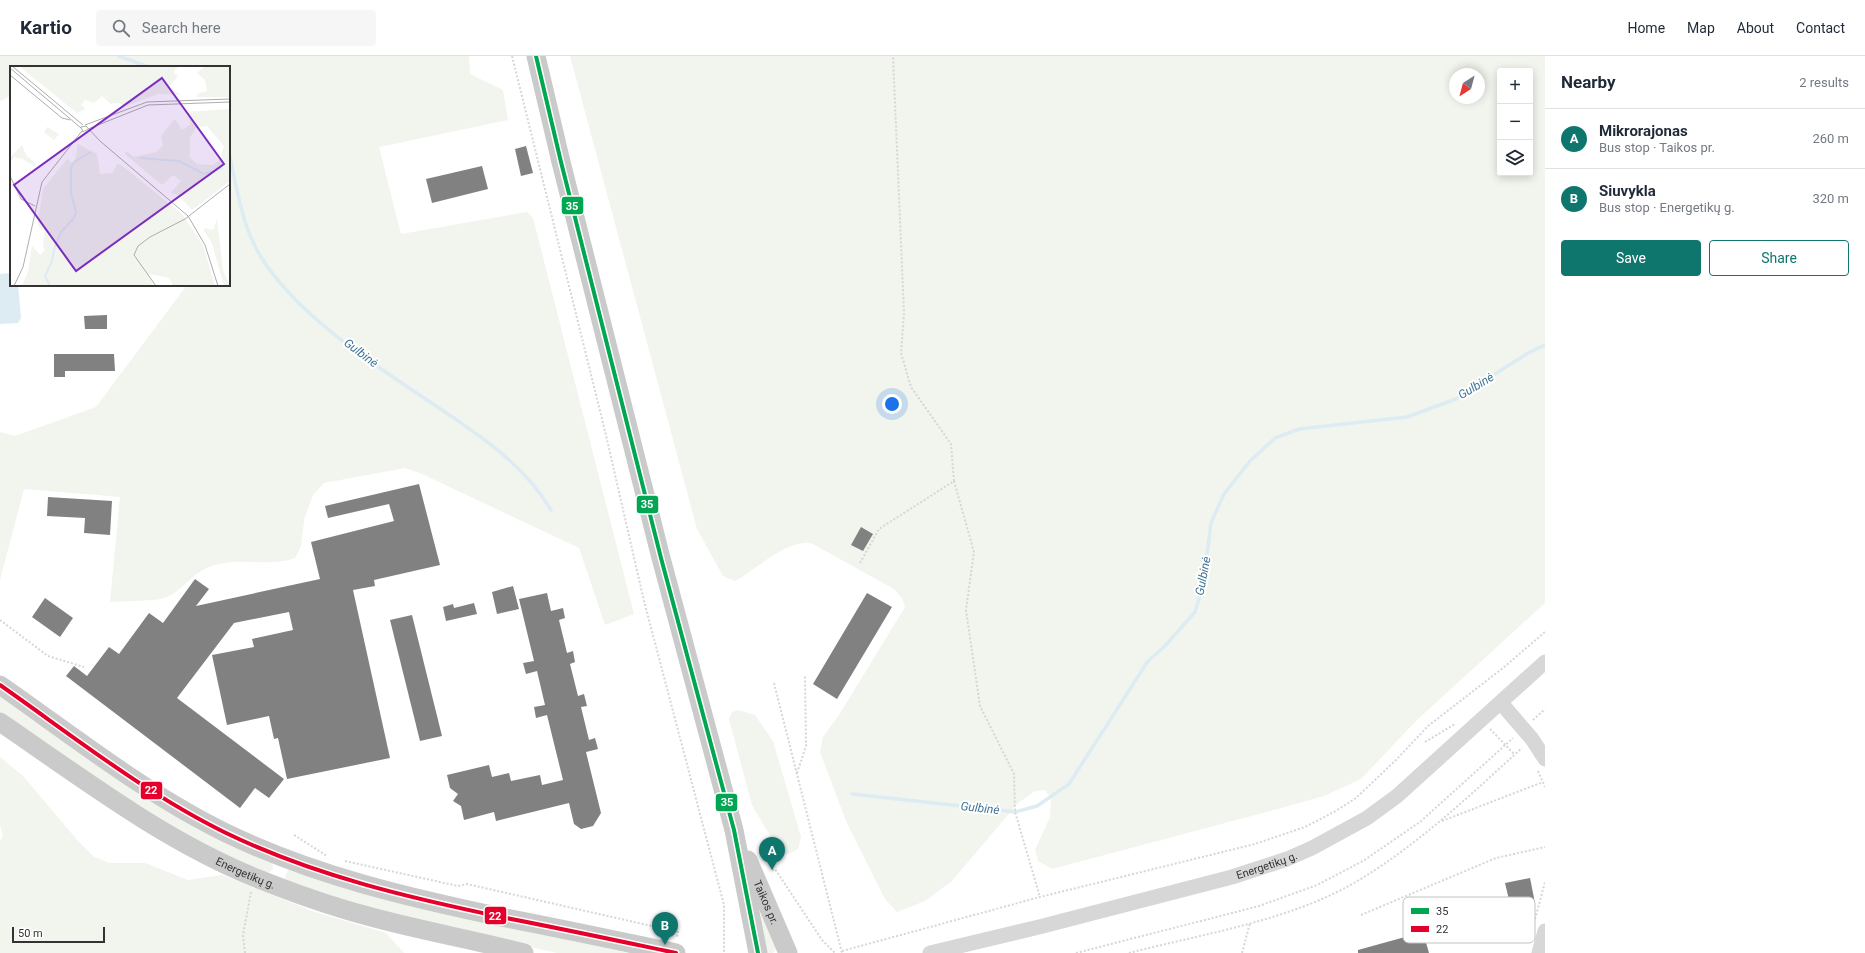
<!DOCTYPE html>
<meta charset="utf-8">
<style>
:root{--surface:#fff;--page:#f6f6f7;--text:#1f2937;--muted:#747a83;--line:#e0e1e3;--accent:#0f766e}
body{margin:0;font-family:Roboto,sans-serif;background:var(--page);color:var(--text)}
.controls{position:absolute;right:12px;top:12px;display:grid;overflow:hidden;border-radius:4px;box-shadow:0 2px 10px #0003}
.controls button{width:36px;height:36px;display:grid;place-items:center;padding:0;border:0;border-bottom:1px solid var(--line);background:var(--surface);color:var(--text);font:20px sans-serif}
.compass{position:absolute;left:1449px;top:12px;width:36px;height:36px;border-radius:50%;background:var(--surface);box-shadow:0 2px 10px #0003;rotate:216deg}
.scale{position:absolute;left:12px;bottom:10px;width:93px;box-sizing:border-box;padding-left:4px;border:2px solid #333;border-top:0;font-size:11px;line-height:14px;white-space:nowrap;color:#333;-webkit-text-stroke:3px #fff;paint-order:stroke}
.you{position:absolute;left:892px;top:348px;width:14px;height:14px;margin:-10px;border:3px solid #fff;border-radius:50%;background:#1a73e8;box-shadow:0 0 0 6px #1a73e833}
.badge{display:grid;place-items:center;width:26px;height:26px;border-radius:50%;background:var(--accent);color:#fff;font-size:13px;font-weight:700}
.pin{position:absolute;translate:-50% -33px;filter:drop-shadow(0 1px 2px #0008)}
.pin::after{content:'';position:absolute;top:21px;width:14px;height:12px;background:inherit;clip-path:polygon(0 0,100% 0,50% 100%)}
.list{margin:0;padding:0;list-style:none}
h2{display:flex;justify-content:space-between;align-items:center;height:52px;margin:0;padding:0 16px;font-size:17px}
h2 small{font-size:13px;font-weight:400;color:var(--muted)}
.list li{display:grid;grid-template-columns:26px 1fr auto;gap:12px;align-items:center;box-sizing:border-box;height:60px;padding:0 16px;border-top:1px solid var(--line)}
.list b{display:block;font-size:15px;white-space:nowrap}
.list p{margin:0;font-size:13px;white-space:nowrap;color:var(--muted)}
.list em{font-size:13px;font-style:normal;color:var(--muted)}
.actions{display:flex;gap:8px;padding:12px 16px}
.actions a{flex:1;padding:9px 0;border:1px solid var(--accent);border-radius:4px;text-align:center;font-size:14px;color:var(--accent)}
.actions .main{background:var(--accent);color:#fff}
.icon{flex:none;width:22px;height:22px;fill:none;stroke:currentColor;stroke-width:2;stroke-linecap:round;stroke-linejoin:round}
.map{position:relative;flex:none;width:1545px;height:897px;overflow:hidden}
header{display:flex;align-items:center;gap:24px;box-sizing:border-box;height:56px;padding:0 20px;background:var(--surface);border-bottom:1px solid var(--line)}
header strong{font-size:19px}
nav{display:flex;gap:22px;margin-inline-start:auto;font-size:14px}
.search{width:280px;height:36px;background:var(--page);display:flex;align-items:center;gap:10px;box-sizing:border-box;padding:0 14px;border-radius:4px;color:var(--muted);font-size:15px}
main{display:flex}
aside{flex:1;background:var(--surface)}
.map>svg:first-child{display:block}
.green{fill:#f1f5ed;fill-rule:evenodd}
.water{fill:#ddebf3}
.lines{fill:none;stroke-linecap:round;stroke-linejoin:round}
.stream{stroke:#ddebf3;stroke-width:3.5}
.building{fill:#818181}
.path{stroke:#d6d6d6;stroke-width:2;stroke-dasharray:2 2;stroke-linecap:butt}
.minor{stroke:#d7d7d7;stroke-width:15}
.major{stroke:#cacaca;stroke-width:19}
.bus-1-casing{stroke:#fff;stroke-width:7}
.bus-2-casing{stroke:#fff;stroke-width:7}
.bus-1{stroke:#00a651;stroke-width:4}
.bus-2{stroke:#e4002b;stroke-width:4}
.labels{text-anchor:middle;stroke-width:4;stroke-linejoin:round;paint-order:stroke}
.street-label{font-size:11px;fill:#333;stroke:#fff}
.water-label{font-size:12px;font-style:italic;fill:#3f7597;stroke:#fff}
.inset-river{fill:none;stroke:#ddebf3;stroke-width:2}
.inset-road{fill:none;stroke:#adadad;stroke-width:1}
.view{fill:#7b2cbf;fill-opacity:0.15;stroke:#7b2cbf;stroke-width:2}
.inset-edge{fill:none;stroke:#333;stroke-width:2}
.key{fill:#fff;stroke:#c2c2c2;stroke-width:1}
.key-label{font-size:11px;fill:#333}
.line-badge{stroke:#fff;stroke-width:1.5}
.badge-label{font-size:11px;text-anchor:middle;font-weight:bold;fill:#fff}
</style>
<header>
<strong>Kartio</strong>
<div class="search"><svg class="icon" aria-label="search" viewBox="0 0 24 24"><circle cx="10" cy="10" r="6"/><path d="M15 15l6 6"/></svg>Search here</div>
<nav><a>Home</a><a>Map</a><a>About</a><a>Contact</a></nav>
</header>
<main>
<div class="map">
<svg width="1545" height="897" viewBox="0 0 1545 897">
<rect width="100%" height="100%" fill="#fff"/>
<g class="green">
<path d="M0,0H469L470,18L503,34L508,64L379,91L401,178L527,156L533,162L634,558L605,569L579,492L422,418L405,412L324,427L313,439L304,464L301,490L295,502C269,511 244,502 219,508C193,513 186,533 165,542C156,545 123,545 110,546L120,441L24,433L0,524V376L15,380L96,351L187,229H229V11H11V40L0,45Z"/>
<path d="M570,0H1545V547L1417,664L1361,723L1324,740L1274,754L1052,813L1038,805L1035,794L1050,761L1051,742L1045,734L1035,735L1018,747L952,825L925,845L897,856L885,843L846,765L820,696L823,681L839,659L905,551L902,542L894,533L811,487C785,484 757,513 735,525L723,520L697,473ZM1500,15H1530V117H1500ZM1455,18H1479V42H1455Z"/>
<path d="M0,637L272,804L273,813L267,818C170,775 87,716 0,657Z"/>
<path d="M738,654L755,659L773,685L801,781L798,793L788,798L779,795L752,749L729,663L732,656Z"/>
<path d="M0,701L23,720L79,786L93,800L109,807H145L188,824L222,819L312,855L386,877L404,897H0V785L3,780L0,769Z"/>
<path d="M289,813L425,852L628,897H557L439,870L336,842L286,824L285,820Z"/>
<path d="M761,860L764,862L777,892L773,897H768L766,895L759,861Z"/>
</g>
<path class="water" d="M11,217V229H18L21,262L18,267L0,268V218Z"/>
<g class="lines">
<g class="stream">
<path d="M119,0L149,11"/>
<path d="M229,97C237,132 242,171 261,201C302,266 385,315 448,358C488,385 526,412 551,454"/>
<path d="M852,738L1015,756L1037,750L1069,728L1148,605L1164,591L1195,556L1203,530L1211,467L1224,438L1250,405L1275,382L1299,373L1407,361L1456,343L1528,297L1545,289"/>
</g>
</g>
<g class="building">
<path d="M526,90L533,117L521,120L515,93Z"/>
<path d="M482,110L488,133L432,147L426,123Z"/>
<path d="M107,259V273H85L84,260Z"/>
<path d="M54,298H114L115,315H65V321H54Z"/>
<path d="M419,428L440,509L374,524L375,530L353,534L390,702L287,723L278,682L274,683L269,660L227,669L212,599L254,591L252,583L293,574L289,556L234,567L177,642L284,723L269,742L255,732L240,752L66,620L74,610L87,620L109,591L119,598L149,557L163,567L195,523L209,533L196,550L320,523L311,486L394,465L389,448L328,462L325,450Z"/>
<path d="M48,441L112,445L110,479L84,477L85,462L47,460Z"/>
<path d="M861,471L873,478L863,495L851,489Z"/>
<path d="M513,530L519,553L497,558L492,536Z"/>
<path d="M547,537L551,555L563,552L565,562L559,564L567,597L573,595L575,606L570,608L578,640L584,638L587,650L581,651L589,684L595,682L598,693L586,696L601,757L593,770L581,773L574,768L569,747L496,765L494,756L464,764L461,750L453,745L458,738L450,732L447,719L489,709L492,721L509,717L511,725L540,719L542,729L563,724L547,659L536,662L534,651L545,649L537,615L526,618L523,607L534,605L519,543Z"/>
<path d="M867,537L892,551L837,643L813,628Z"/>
<path d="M45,542L73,562L60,581L32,561Z"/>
<path d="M474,547L477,558L446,565L443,551L453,548L454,552Z"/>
<path d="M412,559L442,680L420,685L390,564Z"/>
<path d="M1530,822L1535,847L1511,852L1505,827Z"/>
<path d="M1423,876L1429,897H1358V894Z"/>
</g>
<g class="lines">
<g class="path">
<path d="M512,0L605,375L644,545L724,849V897"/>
<path d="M954,425L974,496L966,554L980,650L1014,718L1015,756L1040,841"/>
<path d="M860,507L879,473L954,425L951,388L911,331L901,297L904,257L893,0"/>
<path d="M0,564L48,600L84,611"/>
<path d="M774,627L842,897"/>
<path d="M1533,664L1545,653"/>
<path d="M1490,673L1515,699"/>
<path d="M1425,686L1455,668"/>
<path d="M1538,715L1545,731"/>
<path d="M797,717L806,690L805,620"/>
<path d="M1442,765L1543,726"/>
<path d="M294,779L327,800"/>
<path d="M345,805L458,830L467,828L678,876L677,882"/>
<path d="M772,814L775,813L822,884L835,897"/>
<path d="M1361,859L1496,802L1545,791"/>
<path d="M1534,867L1545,826"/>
<path d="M842,895L1040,841L1255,788L1305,771L1334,756L1356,742L1396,704L1428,670L1503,612L1545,576"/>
<path d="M245,897L243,879L251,836"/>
<path d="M1076,897L1259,850L1317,829L1363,805L1420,766L1513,682"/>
<path d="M1129,897C1202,878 1288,865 1354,827C1417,790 1469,740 1522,692"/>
<path d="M1242,897L1250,867"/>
</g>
<g class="minor">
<path d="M1501,647L1532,683L1545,703"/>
<path id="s1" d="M930,897L1039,871L1232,821L1287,803L1312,792L1367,762L1397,740L1545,606"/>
<path d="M1539,897L1545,875"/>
</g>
<g class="major">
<path d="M536,0L561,106L661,502L734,774L758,897"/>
<path d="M0,629C73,680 146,738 226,777C315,820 410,842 506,862C563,873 619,885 676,897"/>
<path id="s2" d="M0,666C82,722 163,784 256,822C291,836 327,849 364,859C417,874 471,883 524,897"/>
<path id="s3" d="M748,804L788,897"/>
</g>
<defs>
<path id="bus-1" d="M536,0L561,106L661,502L734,774L758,897"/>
<path id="bus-2" d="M0,629C73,680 146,738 226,777C315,820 410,842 506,862C563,873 619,885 676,897"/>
</defs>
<use href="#bus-1" class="bus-1-casing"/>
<use href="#bus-2" class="bus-2-casing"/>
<use href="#bus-1" class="bus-1"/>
<use href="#bus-2" class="bus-2"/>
</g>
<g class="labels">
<g class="street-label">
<text dy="4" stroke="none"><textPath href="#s1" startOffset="348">Energetikų g.</textPath></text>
<text dy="4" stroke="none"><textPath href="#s2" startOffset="289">Energetikų g.</textPath></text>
<text dy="4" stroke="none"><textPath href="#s3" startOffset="46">Taikos pr.</textPath></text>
</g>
<g class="water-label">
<text transform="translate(361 297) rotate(37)" y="4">Gulbinė</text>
<text transform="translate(1476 330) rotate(-31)" y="4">Gulbinė</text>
<text transform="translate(1203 520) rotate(-79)" y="4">Gulbinė</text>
<text transform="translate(980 752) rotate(6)" y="4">Gulbinė</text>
</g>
</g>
<g transform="translate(10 10)">
<rect width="220" height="220" fill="#fff"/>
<path d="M9,0H170L165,3L164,7L168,10L159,21L171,29L148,28L116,40L108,37L101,38L92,30L84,37L75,34L71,39L76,43L67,47ZM196,0H220V31H186L189,27L197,25L195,14L187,7ZM220,43V115L182,144L168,129L161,127L171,115L163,109L152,119L115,88L116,85L124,91L147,86L153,79L151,70L165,53L172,64L181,58L177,46ZM197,60L214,80L210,94L202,99L187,98L180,92V71L186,62ZM37,61L49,68L44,74L34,66ZM68,78L87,88L90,108L103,107L107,98L111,99L172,148L193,179L205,220H163L159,212L140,208L138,209L144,220H12L18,206L22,180L30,189L35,184L33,180L35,165L28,160V155L33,123L57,93L64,99ZM12,79L16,89L26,98L24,100L13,93L4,91L0,96V92ZM207,153L213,204L220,220H214L202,177L194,165L195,162L203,164Z" fill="#f1f5ed" fill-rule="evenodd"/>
<path class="inset-river" d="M130,92L169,95L194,108L213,102M40,220L35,210L42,195L45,180L51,166L64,152L66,146L61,127V102L64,96L81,86"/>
<path class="inset-road" d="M2,0L73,59M0,2L71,62M0,9L52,52L60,54M75,59L137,36L220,33M78,63L73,66L71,61L76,60L90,75L178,150L195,179L208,220M78,63L138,39L220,36M0,110L11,133L25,140M4,220L13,201L32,116L72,65M146,220L124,189L128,180L140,171L175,153L220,118"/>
<path class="view" d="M152,12L214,98L66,205L4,119Z"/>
<rect width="220" height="220" class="inset-edge"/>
</g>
<rect x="1403" y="841" width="132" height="46" rx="6" class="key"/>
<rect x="1411" y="852" width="18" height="6" fill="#00a651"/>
<rect x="1411" y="870" width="18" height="6" fill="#e4002b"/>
<g class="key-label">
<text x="1436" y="859">35</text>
<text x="1436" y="877">22</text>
</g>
<g class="line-badge">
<rect x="561" y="140" width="23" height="19" rx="4" fill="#00a651"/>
<rect x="636" y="439" width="23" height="19" rx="4" fill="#00a651"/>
<rect x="140" y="725" width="23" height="19" rx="4" fill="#e4002b"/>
<rect x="715" y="737" width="23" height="19" rx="4" fill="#00a651"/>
<rect x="484" y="850" width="23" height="19" rx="4" fill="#e4002b"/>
</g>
<g class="badge-label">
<text x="572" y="154">35</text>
<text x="647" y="452">35</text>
<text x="151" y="738">22</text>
<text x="727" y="750">35</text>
<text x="495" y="864">22</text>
</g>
</svg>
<div class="controls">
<button>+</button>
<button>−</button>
<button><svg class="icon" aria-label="layers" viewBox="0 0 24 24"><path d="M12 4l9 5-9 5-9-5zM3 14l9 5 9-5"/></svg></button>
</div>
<svg class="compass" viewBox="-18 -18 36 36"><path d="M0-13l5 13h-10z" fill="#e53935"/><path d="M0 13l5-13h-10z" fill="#747a83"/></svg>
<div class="scale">50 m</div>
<div class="you"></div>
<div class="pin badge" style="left:772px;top:814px">A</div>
<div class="pin badge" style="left:665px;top:889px">B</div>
</div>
<aside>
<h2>Nearby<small>2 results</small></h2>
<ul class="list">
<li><span class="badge">A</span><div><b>Mikrorajonas</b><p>Bus stop · Taikos pr.</p></div><em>260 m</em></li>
<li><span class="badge">B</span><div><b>Siuvykla</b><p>Bus stop · Energetikų g.</p></div><em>320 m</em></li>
</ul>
<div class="actions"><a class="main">Save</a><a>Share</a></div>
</aside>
</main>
